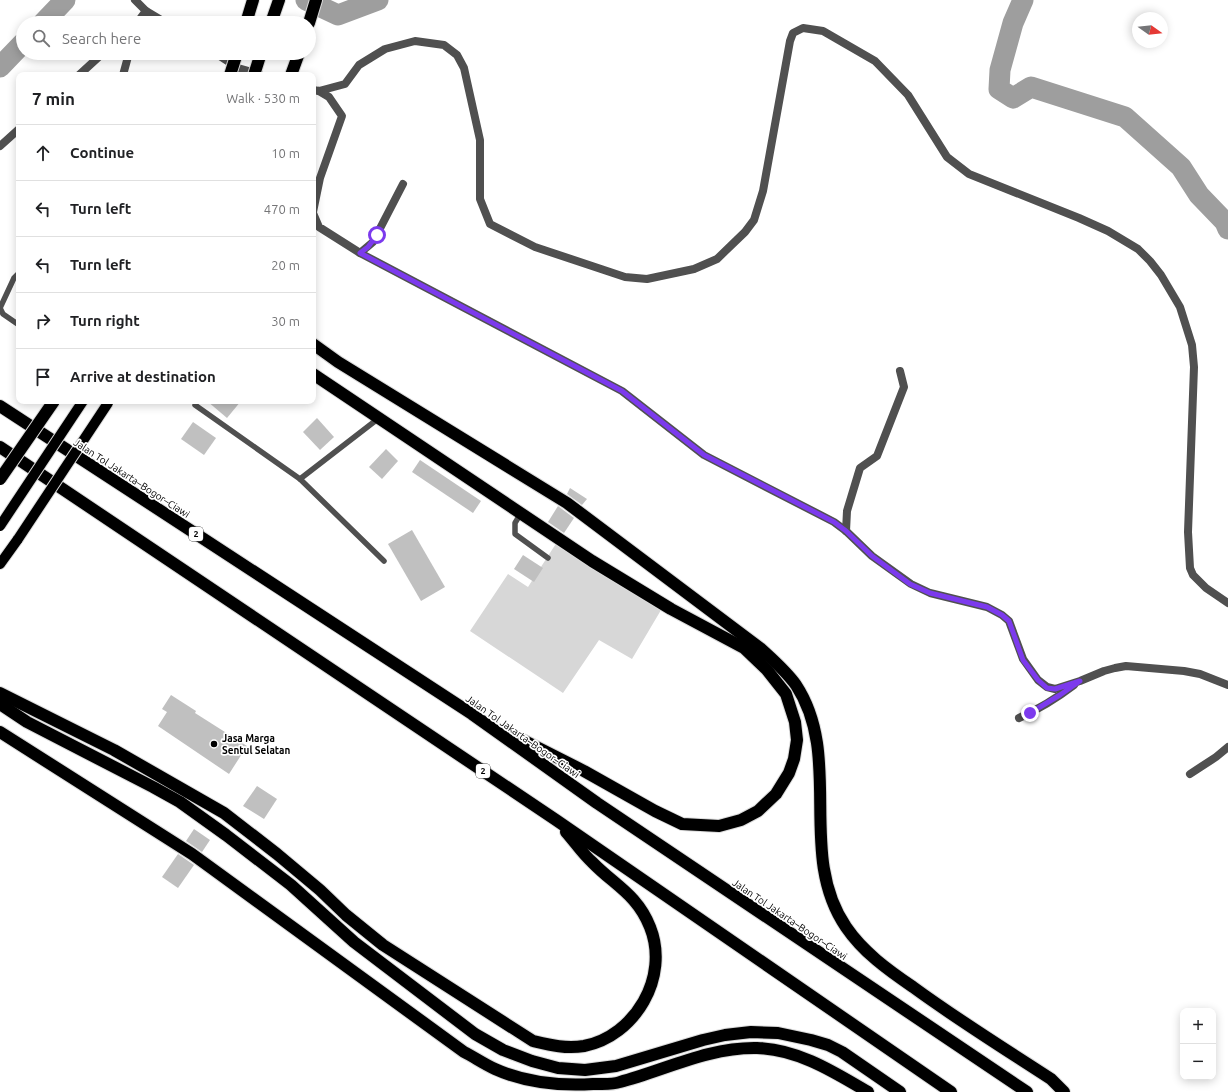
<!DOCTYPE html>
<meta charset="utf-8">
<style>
:root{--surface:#fff;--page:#f6f6f6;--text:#202124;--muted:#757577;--line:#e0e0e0}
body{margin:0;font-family:Ubuntu,sans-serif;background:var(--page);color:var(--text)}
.controls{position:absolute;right:12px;bottom:12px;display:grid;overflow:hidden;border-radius:8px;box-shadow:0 2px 10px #0003}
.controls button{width:36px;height:36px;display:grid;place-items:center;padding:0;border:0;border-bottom:1px solid var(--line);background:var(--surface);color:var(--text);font:20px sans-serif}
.compass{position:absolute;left:1132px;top:12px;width:36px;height:36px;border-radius:50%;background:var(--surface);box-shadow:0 2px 10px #0003;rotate:105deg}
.stop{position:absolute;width:12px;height:12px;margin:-9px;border:3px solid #7c3aed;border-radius:50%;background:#fff}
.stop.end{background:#7c3aed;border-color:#fff;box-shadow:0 1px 4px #0008}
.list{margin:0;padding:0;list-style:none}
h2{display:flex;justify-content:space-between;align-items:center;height:52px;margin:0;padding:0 16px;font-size:17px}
h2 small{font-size:13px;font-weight:400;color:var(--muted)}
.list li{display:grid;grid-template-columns:26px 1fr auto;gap:12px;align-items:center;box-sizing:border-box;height:56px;padding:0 16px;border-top:1px solid var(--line)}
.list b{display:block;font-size:15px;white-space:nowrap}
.list em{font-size:13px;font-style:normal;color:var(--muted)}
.icon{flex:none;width:22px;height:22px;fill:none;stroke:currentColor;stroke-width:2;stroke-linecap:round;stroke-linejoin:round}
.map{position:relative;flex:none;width:1228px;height:1092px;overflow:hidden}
.search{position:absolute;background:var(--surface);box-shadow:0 2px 10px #0003;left:16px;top:16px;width:300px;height:44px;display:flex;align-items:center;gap:10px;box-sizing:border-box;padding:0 14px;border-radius:22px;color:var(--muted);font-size:15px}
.panel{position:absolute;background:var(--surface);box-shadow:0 2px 10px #0003;left:16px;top:72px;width:300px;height:332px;border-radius:8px}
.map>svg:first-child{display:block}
.green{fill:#d7d7d7}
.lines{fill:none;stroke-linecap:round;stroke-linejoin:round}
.river{stroke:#9e9e9e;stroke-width:21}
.building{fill:#c0c0c0}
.primary-casing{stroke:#dbdbdb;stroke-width:12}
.motorway-casing{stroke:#dbdbdb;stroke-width:14}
.service{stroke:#505050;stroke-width:5.5}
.minor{stroke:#505050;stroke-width:8}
.primary{stroke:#000;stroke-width:10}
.motorway{stroke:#000;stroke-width:12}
.primary-bridge-casing{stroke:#dbdbdb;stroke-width:12;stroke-linecap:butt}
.motorway-bridge-casing{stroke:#dbdbdb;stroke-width:14;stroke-linecap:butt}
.primary-bridge{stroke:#000;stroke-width:10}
.motorway-bridge{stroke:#000;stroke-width:12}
.route{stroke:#7c3aed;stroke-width:5}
.poi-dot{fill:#000;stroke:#fff;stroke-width:1.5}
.labels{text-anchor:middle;stroke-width:3.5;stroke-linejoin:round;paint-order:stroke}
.shield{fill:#fff;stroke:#4c4c4c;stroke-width:1}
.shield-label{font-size:9px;font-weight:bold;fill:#000}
.street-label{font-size:10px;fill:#000;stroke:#fff}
.poi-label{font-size:10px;font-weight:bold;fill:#000;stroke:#fff;text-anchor:start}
</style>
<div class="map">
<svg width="1228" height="1092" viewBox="0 0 1228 1092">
<rect width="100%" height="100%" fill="#fff"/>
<path class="green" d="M559,539L664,605L632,659L599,640L563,693L470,631L508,574L528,587Z"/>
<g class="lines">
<g class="river">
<path d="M306,0L338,15L378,0"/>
<path d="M1023,0L1013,23L1000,70L999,89L1013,98L1031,87L1125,117L1181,167L1199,195L1225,222L1228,229"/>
<path d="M43,23L65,0"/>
<path d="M0,67L23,43"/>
</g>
</g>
<g class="building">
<path d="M207,401H241L227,418Z"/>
<path d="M317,418L334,437L320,450L303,432Z"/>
<path d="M193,422L216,438L204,455L181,439Z"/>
<path d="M386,449L398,461L382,479L369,467Z"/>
<path d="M420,460L481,501L473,513L412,472Z"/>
<path d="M570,488L587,499L582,505L567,494Z"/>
<path d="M558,506L574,518L564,533L548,522Z"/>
<path d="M412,530L445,587L421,601L388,544Z"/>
<path d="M523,555L543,568L534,582L514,569Z"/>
<path d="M171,695L196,711L195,713L247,746L229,774L158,726L167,712L162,709Z"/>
<path d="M257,786L277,799L264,819L243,806Z"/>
<path d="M194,829L210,840L202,852L186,841Z"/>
<path d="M178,854L194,865L178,888L162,877Z"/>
</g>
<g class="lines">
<defs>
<path id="primary" d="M0,564L18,539"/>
<g id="motorway">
<path d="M246,23L253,0"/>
<path d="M271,23L279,0"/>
<path d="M309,23L316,0"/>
<path d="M291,75L299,53"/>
<path d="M313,344L338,362L567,503L760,648C773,660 786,671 796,685C844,758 796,854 846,927C863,952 888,970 913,987C958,1020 1005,1049 1051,1079L1064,1092"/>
<path d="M313,374L592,561L671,609L744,648L767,670L786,694L795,722L797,740L794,759L789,773L776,794L758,811L741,820L719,826L682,824L655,811L584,771L509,733"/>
<path d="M0,406L472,714L597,803L1027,1092"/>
<path d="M0,447L556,820L951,1092"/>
<path d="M0,693L114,750L224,813L277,854L320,890L346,915L383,945L533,1041C550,1045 566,1049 584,1046C635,1036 670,977 650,927C637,894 614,885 592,862C582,853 575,842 566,832"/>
<path d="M0,704L27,722L153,787L180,802L226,835L291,885L354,942L475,1034L503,1050L532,1061L558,1068L585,1070L616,1066L703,1040L725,1035L751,1032L778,1033L811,1040L828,1045L842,1052L900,1092"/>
<path d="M0,732L192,854L464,1052C474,1057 484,1064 495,1069C526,1083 559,1086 593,1084C602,1084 612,1085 620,1082C665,1070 709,1047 757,1048C798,1049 834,1072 868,1092"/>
</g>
</defs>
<use href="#primary" class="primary-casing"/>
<use href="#motorway" class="motorway-casing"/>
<g class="service">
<path d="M19,273L14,278L0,308L3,314L19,325"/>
<path d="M195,405L300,479L384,561"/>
<path d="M300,479L379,418"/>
<path d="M521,513L515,523V534L548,558"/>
</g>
<g class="minor">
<path d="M135,0L146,11L166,23"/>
<path d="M137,23L146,11"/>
<path d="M215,53L238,68L259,74"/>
<path d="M79,75L103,53"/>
<path d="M123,75L129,53"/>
<path d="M313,90L319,91L345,84L359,65L385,49L415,41L444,45L457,55L464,68L480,140V199L490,224L535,247L625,277L647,279L694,269L717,259L745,232L754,220L763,191L790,41L793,33L803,28L823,31L875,61L908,95L947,157L969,174L1079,218L1108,231L1138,249L1150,261L1161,275L1180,307L1192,345L1194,367L1188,532L1190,568L1193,575L1206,588L1228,603"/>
<path d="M0,146L19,129"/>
<path d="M313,212L320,178L342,116L329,97L319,91"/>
<path d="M313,213L319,227L360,253L622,391L704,455L834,522L846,531L872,556L911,584L930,593L987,607L1002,615L1009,621L1023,659L1038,680L1047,687L1055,689L1080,681L1104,671L1115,668L1126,666L1184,671L1200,674L1228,685"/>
<path d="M360,253L373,242L403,184"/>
<path d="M846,531L847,511L860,468L877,456L904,387L900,371"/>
<path d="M1019,718C1039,709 1057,698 1074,685"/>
<path d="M1190,774L1216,757L1228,747"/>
</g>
<use href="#primary" class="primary"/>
<use href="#motorway" class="motorway"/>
<defs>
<g id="primary-bridge">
<path d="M0,526L83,401"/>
<path d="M18,539L108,403"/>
</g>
<g id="motorway-bridge">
<path d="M230,75L237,53"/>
<path d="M254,75L261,53"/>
<path d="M0,479L54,401"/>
</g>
</defs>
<use href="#primary-bridge" class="primary-bridge-casing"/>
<use href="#motorway-bridge" class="motorway-bridge-casing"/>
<use href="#primary-bridge" class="primary-bridge"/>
<use href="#motorway-bridge" class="motorway-bridge"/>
</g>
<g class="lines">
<path class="route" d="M377,235L368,247L360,253L622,391L704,455L834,522L846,531L872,556L910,584L930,593L987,607L1002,615L1009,621L1023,660L1038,680L1047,688L1055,689L1080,681L1060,695L1030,713"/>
</g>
<circle class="poi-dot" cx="214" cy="744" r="4"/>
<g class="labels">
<g class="shield">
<rect x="189" y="527" width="14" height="14" rx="3"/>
<rect x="476" y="764" width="14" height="14" rx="3"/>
</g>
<g class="shield-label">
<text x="196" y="537">2</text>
<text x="483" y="774">2</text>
</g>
<g class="street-label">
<text transform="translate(132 478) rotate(33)" y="4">Jalan Tol Jakarta–Bogor–Ciawi</text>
<text transform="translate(523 736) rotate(35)" y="4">Jalan Tol Jakarta–Bogor–Ciawi</text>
<text transform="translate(790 919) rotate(34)" y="4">Jalan Tol Jakarta–Bogor–Ciawi</text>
</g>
<g class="poi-label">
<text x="222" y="742">Jasa Marga<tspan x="222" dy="12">Sentul Selatan</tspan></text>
</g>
</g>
</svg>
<div class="controls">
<button>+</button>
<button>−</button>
</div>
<svg class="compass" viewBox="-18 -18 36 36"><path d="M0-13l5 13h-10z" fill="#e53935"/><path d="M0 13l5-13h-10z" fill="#757577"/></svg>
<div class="stop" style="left:377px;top:235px"></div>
<div class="stop end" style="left:1030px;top:713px"></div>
<div class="search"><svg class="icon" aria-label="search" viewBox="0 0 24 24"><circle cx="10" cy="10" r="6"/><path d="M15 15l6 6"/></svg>Search here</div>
<section class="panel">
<h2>7 min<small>Walk · 530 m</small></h2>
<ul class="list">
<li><svg class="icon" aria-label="ahead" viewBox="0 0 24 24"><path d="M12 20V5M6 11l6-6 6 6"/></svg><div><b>Continue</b></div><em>10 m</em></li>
<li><svg class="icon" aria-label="left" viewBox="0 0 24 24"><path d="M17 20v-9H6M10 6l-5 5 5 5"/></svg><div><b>Turn left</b></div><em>470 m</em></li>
<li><svg class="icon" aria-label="left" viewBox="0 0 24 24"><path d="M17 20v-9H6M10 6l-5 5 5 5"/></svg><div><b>Turn left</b></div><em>20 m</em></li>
<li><svg class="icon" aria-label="right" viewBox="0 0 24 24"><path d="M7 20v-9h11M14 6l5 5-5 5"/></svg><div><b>Turn right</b></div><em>30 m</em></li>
<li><svg class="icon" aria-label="arrive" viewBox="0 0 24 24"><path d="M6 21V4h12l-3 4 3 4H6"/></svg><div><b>Arrive at destination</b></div></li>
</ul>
</section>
</div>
